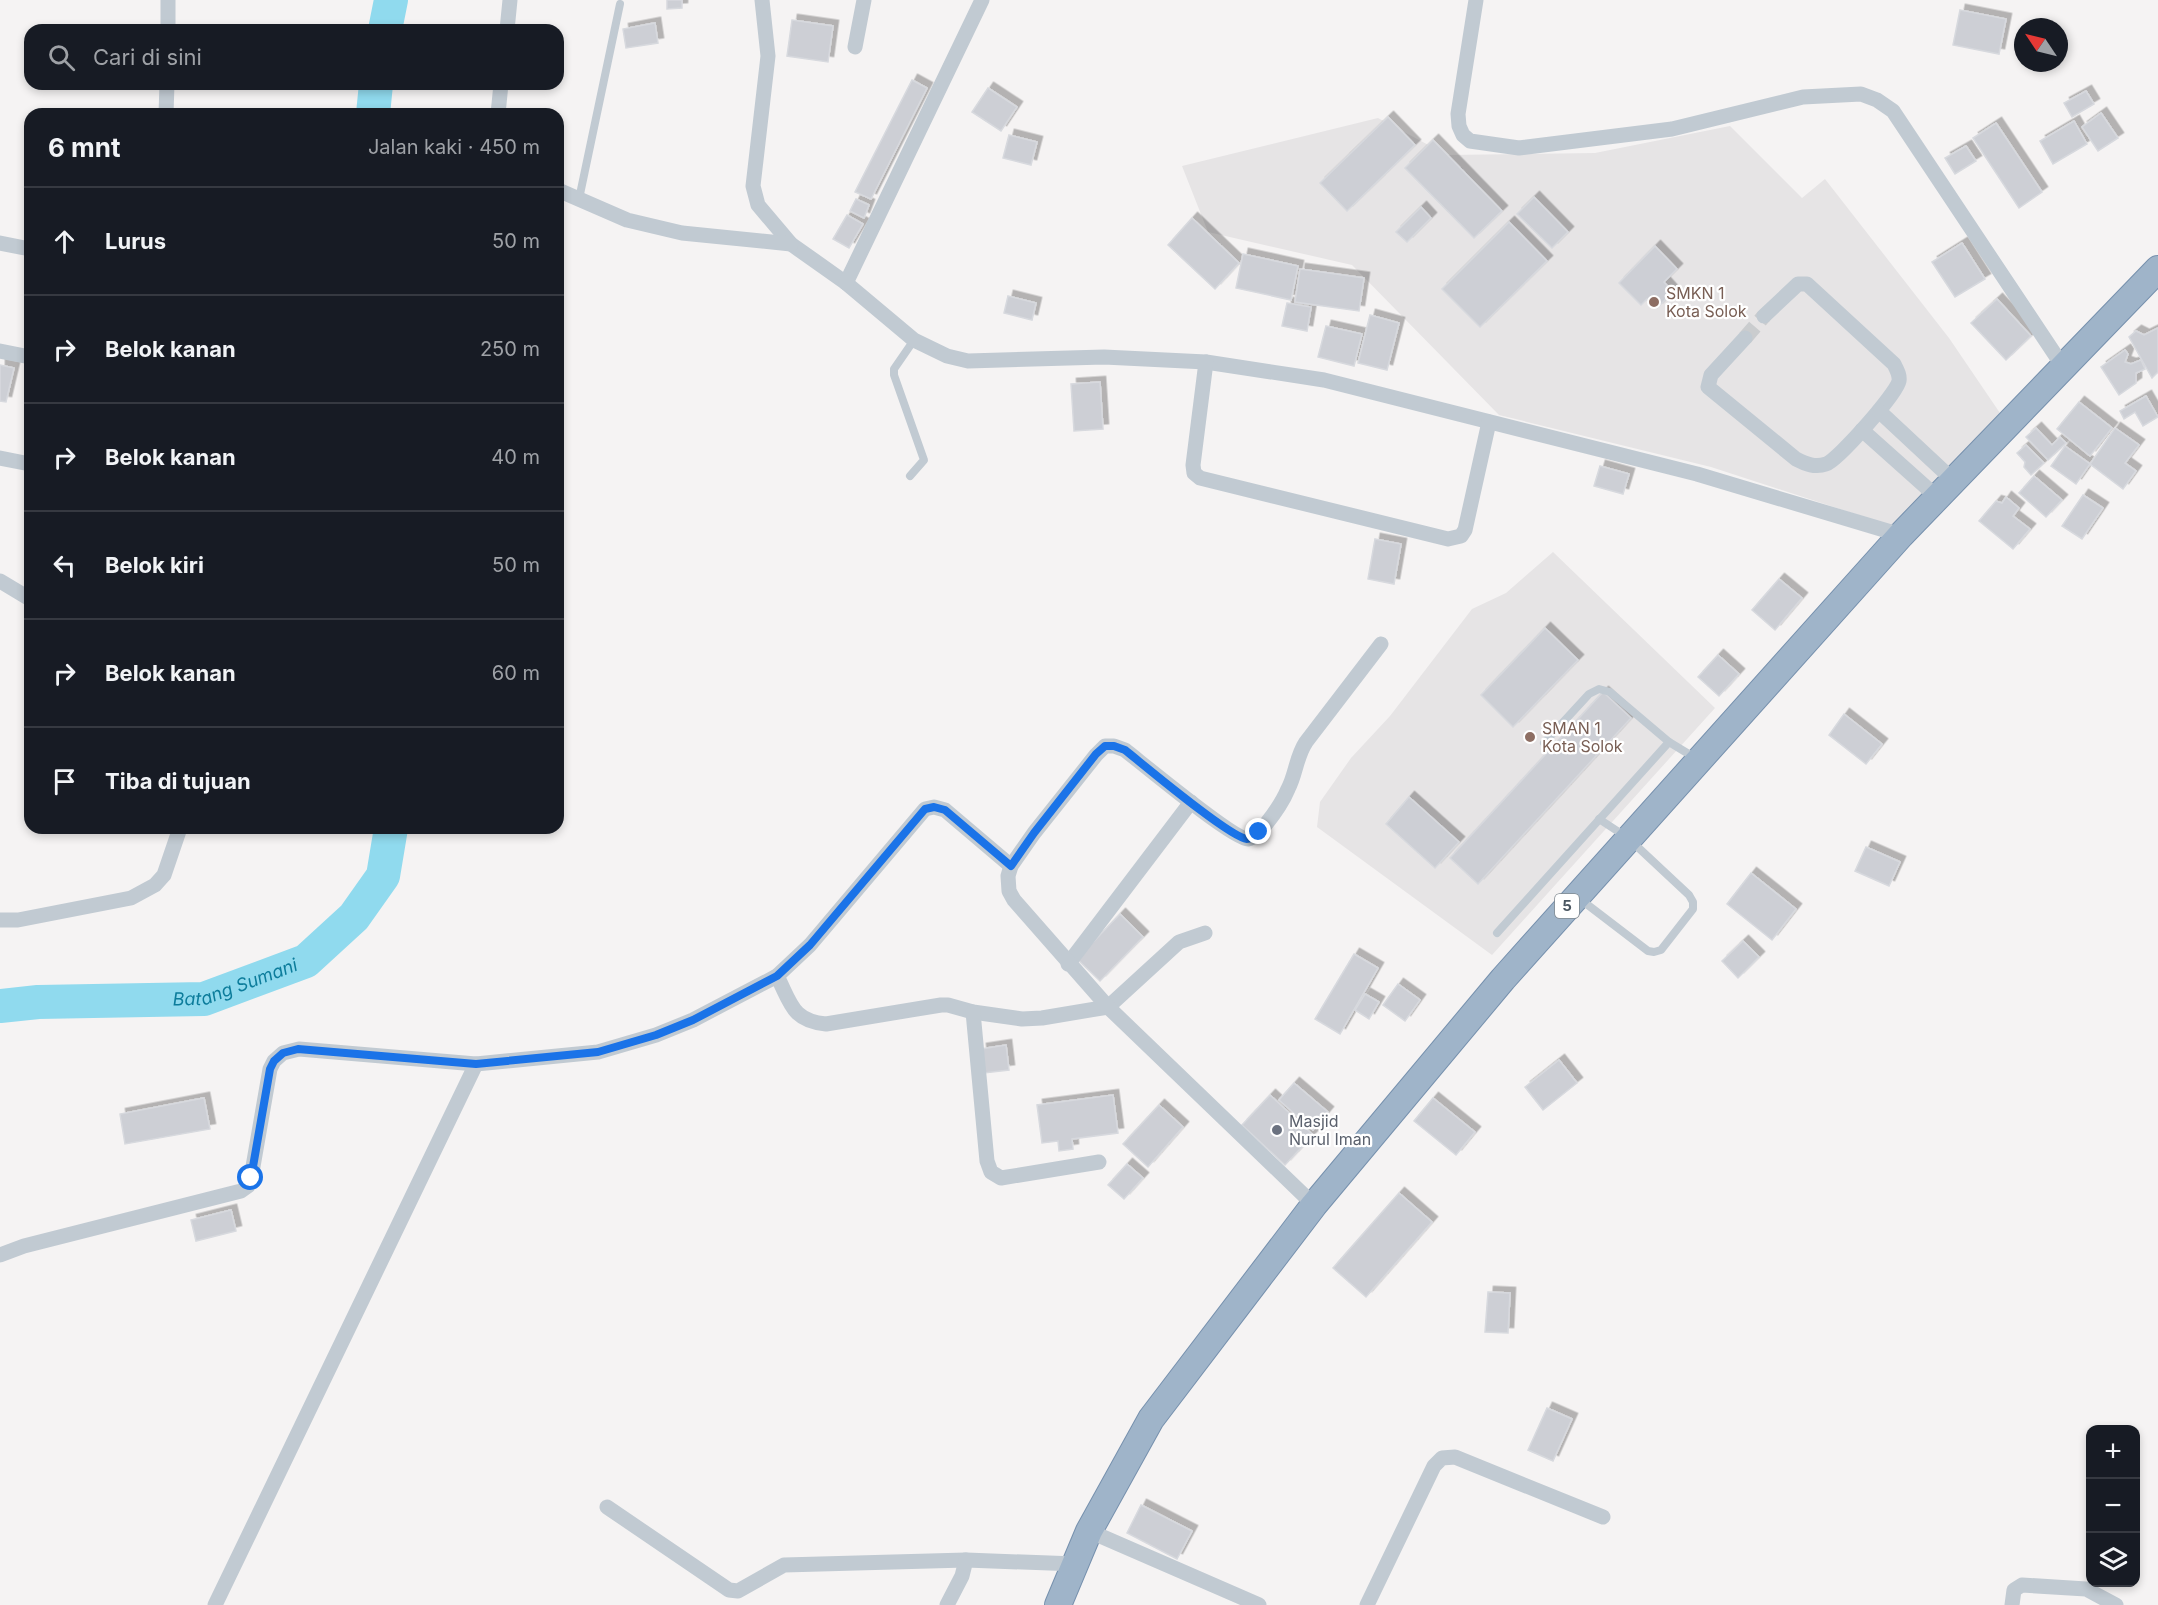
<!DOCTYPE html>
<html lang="id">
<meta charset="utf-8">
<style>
:root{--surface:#171b24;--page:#20242c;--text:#f1f3f6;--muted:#9ea1a6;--line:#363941}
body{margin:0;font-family:Inter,sans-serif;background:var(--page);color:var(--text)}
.controls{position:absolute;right:18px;bottom:18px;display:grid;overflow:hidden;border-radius:12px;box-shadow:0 3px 9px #0003}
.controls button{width:54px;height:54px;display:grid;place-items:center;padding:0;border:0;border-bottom:2px solid var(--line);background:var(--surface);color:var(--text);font:30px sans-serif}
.compass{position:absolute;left:2014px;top:18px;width:54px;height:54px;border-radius:50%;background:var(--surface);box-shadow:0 3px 9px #0003;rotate:305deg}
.stop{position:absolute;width:18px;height:18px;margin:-14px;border:4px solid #1a73e8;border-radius:50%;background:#fff}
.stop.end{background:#1a73e8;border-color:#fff;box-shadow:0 2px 6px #0008}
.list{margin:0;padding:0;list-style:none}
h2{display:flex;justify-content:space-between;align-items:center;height:78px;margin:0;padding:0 24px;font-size:26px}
h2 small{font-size:20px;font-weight:400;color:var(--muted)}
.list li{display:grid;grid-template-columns:39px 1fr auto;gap:18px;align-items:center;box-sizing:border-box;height:108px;padding:0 24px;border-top:2px solid var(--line)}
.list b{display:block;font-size:22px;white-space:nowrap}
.list em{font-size:20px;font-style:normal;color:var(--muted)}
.icon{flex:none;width:33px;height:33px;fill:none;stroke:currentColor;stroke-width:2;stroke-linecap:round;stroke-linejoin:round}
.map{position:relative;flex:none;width:2158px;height:1605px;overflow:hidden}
.search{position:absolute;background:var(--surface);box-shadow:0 3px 9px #0003;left:24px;top:24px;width:540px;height:66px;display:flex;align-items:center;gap:15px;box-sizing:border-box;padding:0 21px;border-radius:18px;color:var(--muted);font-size:22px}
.panel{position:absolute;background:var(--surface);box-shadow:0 3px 9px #0003;left:24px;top:108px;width:540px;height:726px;border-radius:18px}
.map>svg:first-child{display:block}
.education{fill:#e6e4e5}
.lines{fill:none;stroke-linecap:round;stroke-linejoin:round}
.river{stroke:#90daee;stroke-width:34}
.building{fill:#cdcfd5;stroke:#d7d9de;stroke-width:1.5;filter:url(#shadow)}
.minor-tunnel{stroke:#caccce;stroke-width:15;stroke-dasharray:15 8;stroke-linecap:butt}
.trunk-casing{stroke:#7690ad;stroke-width:28}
.service{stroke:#c1cad2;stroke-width:8}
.minor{stroke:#c1cad2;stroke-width:15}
.trunk{stroke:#9fb4c9;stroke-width:26}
.route{stroke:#1a73e8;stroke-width:8}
.education-dot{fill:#8d6e63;stroke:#fff;stroke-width:2}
.worship-dot{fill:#6b7280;stroke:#fff;stroke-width:2}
.labels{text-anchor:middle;stroke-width:4.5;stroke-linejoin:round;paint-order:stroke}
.shield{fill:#fff;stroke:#808990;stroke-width:1.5}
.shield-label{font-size:15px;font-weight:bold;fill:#4a5661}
.education-label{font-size:16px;fill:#785e54;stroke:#fff;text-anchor:start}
.worship-label{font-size:16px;fill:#5b616d;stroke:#fff;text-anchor:start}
.water-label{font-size:18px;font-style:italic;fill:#0c7c9b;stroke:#fff}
</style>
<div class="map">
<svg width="2158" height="1605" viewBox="0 0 2158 1605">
<defs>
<filter id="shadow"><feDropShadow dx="5.5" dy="-5.5" stdDeviation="0" flood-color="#0004"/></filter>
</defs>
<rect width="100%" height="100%" fill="#f5f3f3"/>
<g class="education">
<path d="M1378,118L1447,155L1595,153L1730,126L1802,198L1825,179L1949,338L2002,416L1895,527L1711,467L1499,415L1352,265L1208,232L1182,166Z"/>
<path d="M1553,552L1715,708L1492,955L1317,827L1320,802L1351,758L1390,716L1472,609L1506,593Z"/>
</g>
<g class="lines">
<g class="river">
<path d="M385,30L391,0"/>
<path d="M373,114L376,84"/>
<path id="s1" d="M0,1006L38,1002L204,999L306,961L354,917L383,876L391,828"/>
</g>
</g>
<g class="building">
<path d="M667,0H682V8L667,9Z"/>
<path d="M1960,10L2006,19L1999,54L1953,45Z"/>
<path d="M792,20L833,26L828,62L787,56Z"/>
<path d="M655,23L658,43L626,48L623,29Z"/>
<path d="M912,80L927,88L871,199L855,192Z"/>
<path d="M988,88L1017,107L1001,131L972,112Z"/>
<path d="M2086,91L2094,104L2072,117L2064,103Z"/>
<path d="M2101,113L2118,138L2098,151L2082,127Z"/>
<path d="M1388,117L1415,145L1347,211L1320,183Z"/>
<path d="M2074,121L2087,144L2053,164L2040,141Z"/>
<path d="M1996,123L2042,192L2019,208L1973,138Z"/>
<path d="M1009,135L1037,142L1031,165L1003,158Z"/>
<path d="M1433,140L1502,211L1474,238L1405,168Z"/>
<path d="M1966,146L1976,161L1955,174L1945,158Z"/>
<path d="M1534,197L1568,232L1552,248L1517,214Z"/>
<path d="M856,199L869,205L864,218L850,211Z"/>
<path d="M1421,207L1431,218L1407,242L1396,232Z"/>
<path d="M847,215L863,224L849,248L833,239Z"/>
<path d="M1192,218L1239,263L1215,289L1168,245Z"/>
<path d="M1509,222L1547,261L1480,327L1442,289Z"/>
<path d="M1962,243L1985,279L1955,297L1932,262Z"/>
<path d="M1655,246L1677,269L1664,282L1673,292L1657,308L1647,299L1641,305L1619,283Z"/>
<path d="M1243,254L1298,266L1291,300L1236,288Z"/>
<path d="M1300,269L1364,278L1359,311L1295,302Z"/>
<path d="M1008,296L1036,303L1032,320L1004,313Z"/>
<path d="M1997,299L2031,336L2006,360L1971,323Z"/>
<path d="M1287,303L1311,307L1307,331L1282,326Z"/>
<path d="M1370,315L1399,323L1387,370L1358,363Z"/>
<path d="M1326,326L1362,334L1354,366L1318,357Z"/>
<path d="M2158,328V372L2152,378L2129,337L2136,331L2144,335Z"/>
<path d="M2125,350L2128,354L2125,362L2131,364L2141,360L2145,369L2136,373V383L2119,395L2101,367Z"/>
<path d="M0,365L14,368L6,402L0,401Z"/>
<path d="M1100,382L1103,429L1074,431L1071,384Z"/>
<path d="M2146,396L2158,417L2143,426L2135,412L2124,419L2120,411Z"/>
<path d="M2079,402L2112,428L2090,456L2057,429Z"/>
<path d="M2036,428L2052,445L2060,437L2066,443L2048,460L2026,437Z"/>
<path d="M2115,428L2139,445L2125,463L2136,471L2123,489L2090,464Z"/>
<path d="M2026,445L2044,463L2031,475L2024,467L2025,462L2017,453Z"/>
<path d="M2065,446L2090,464L2076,484L2051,466Z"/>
<path d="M1600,466L1629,474L1623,494L1594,486Z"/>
<path d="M2034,476L2062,500L2046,517L2019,493Z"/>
<path d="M2083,495L2103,508L2082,539L2062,526Z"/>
<path d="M2006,497L2019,508L2013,516L2030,529L2013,549L1979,521L1996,501L2002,503Z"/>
<path d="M1375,539L1401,544L1394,584L1368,579Z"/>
<path d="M1779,579L1802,598L1775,630L1752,610Z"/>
<path d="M1545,628L1578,660L1513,727L1481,695Z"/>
<path d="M1718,655L1739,674L1719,696L1698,677Z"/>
<path d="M1603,692L1631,718L1478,884L1450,858Z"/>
<path d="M1844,714L1882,744L1866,764L1829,735Z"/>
<path d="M1409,797L1459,842L1435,868L1386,824Z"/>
<path d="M1866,847L1900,862L1889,886L1855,871Z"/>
<path d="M1751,873L1796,909L1772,940L1727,904Z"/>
<path d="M1120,914L1143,937L1100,981L1077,959Z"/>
<path d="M1743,941L1759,957L1738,978L1722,961Z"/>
<path d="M1354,954L1378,968L1340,1034L1315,1019Z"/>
<path d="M1398,984L1420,1000L1405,1021L1383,1005Z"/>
<path d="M1365,994L1379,1002L1369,1019L1355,1010Z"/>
<path d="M1006,1045L1009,1070L984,1073L981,1049Z"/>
<path d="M1559,1060L1577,1083L1543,1110L1525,1087Z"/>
<path d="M1294,1083L1328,1112L1313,1130L1279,1100Z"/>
<path d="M1113,1095L1118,1133L1072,1139L1073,1149L1059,1151L1058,1141L1042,1143L1037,1105Z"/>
<path d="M1270,1095L1313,1135L1285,1165L1242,1125Z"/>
<path d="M204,1098L210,1129L125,1144L120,1114Z"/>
<path d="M1433,1098L1475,1132L1456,1155L1414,1121Z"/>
<path d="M1159,1105L1183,1127L1148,1167L1123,1144Z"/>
<path d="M1127,1164L1143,1178L1124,1199L1108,1185Z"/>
<path d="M1399,1193L1432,1222L1366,1297L1333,1268Z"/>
<path d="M231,1210L236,1231L196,1241L191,1220Z"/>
<path d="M1488,1292L1510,1293L1508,1333L1485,1332Z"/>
<path d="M1547,1408L1572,1419L1553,1461L1528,1450Z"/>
<path d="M1141,1505L1192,1531L1177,1559L1127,1533Z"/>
</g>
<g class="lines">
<path class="minor-tunnel" d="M1745,338L1764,316"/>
<defs>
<path id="trunk" d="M1058,1605L1089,1531L1151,1419L1314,1205L1503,979L1901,535L2158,269"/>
</defs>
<use href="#trunk" class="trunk-casing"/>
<g class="service">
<path d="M579,199L620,4"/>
<path d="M910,476L924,460L894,375V369L914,340"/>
<path d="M1544,743L1589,694L1599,689L1610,692L1669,742"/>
<path d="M1580,899L1648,951L1654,952L1661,950L1693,909V902L1689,895L1628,838L1599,819"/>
<path d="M1497,933L1669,742L1697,759"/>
</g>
<g class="minor">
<path d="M762,0L768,56L753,186L758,205L791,244L846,283L914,340L947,356L968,361L1104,357L1206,362L1324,380L1697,474L1901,535"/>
<path d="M1476,0L1458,114L1459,126L1463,135L1470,141L1519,148L1672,129L1803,97L1861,94L1877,100L1893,111L2064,368"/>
<path d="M168,30V0"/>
<path d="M507,30L510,0"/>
<path d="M855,47L864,0"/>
<path d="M166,114L167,84"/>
<path d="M498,114L501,84"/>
<path d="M558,190L627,220L682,233L791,244"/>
<path d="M0,243L30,249"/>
<path d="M846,283L982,0"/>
<path d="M1745,338L1711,375L1708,387L1796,459C1806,464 1815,468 1826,464C1838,460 1897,393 1899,381C1900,375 1897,370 1894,364L1807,284H1798L1764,316"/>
<path d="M0,351L30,357"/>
<path d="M1206,362L1193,465L1194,473L1200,478L1448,539L1461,536L1465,530L1489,422"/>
<path d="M1879,411L1953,480"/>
<path d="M1862,430L1937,497"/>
<path d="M0,458L30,464"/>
<path d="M0,581L30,599"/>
<path d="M0,920H18L131,898L155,885L164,875L180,828"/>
<path d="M1068,964L1191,802"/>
<path d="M777,976C791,1003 792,1021 826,1024L941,1005H948L973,1012L1022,1019L1042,1018L1108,1007L1179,942L1205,933"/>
<path d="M973,1012L987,1161L991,1172L1001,1178L1099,1162"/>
<path d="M1314,1205L1108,1007L1014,900L1009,891L1008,876L1011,866L1034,833L1096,755L1105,746H1114L1125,750C1143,764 1233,839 1248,839C1255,838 1262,829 1266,824C1274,814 1283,801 1288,789C1296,774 1296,757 1306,742L1381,644"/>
<path d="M0,1255L24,1246L241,1191L248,1186L251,1178L270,1069L274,1061L283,1053L299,1049L476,1064L598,1052L656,1035L693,1020L777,976L810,945L925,809L934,807L945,810L1011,866"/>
<path d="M607,1507L729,1590L738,1591L784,1565L966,1560"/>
<path d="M1089,1531L1259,1605"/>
<path d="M215,1605L476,1064"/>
<path d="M947,1605L962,1576L966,1560L1076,1564"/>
<path d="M1367,1605L1434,1466L1442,1458L1455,1457L1603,1517"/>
<path d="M2012,1605L2014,1590L2022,1585L2086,1589L2116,1605"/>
</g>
<use href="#trunk" class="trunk"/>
</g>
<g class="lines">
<path class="route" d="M251,1178L270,1069L274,1061L283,1053L298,1049L476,1064L598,1052L656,1035L693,1020L777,976L810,945L925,809L934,807L945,810L1011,866L1034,833L1096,754L1105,746H1114L1125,750C1144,765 1229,837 1247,839C1252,839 1255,835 1259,832"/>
</g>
<g class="education-dot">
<circle cx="1654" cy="302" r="6"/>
<circle cx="1530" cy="737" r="6"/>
</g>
<circle class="worship-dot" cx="1277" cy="1130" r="6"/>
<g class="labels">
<rect class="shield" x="1555" y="894" width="24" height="24" rx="4.5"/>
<g class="shield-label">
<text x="1567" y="911">5</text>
</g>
<g class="education-label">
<text x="1666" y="299">SMKN 1<tspan x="1666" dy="18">Kota Solok</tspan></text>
<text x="1542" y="734">SMAN 1<tspan x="1542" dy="18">Kota Solok</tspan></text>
</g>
<g class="worship-label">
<text x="1289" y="1127">Masjid<tspan x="1289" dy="18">Nurul Iman</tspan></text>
</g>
<g class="water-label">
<text dy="6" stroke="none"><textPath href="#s1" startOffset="238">Batang Sumani</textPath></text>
</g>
</g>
</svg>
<div class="controls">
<button>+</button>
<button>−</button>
<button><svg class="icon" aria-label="layers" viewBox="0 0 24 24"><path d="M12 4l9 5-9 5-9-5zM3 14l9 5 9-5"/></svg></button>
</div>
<svg class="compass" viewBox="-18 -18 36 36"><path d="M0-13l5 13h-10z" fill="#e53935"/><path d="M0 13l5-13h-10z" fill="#9ea1a6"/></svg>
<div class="stop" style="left:251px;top:1178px"></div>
<div class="stop end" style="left:1259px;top:832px"></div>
<div class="search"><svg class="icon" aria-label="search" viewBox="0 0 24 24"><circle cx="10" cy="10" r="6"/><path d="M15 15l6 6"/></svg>Cari di sini</div>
<section class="panel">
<h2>6 mnt<small>Jalan kaki · 450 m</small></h2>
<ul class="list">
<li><svg class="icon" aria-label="ahead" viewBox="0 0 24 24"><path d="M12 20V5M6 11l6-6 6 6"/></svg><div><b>Lurus</b></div><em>50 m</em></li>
<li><svg class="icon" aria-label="right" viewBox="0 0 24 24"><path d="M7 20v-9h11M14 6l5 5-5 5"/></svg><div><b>Belok kanan</b></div><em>250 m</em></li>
<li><svg class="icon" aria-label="right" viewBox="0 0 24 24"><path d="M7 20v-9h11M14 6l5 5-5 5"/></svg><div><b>Belok kanan</b></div><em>40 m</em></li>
<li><svg class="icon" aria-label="left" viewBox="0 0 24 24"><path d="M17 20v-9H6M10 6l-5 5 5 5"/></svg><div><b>Belok kiri</b></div><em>50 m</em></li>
<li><svg class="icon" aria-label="right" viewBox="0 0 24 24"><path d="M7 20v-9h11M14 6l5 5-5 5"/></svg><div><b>Belok kanan</b></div><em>60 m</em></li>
<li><svg class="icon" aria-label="arrive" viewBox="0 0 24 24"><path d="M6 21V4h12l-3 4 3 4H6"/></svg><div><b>Tiba di tujuan</b></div></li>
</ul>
</section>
</div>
